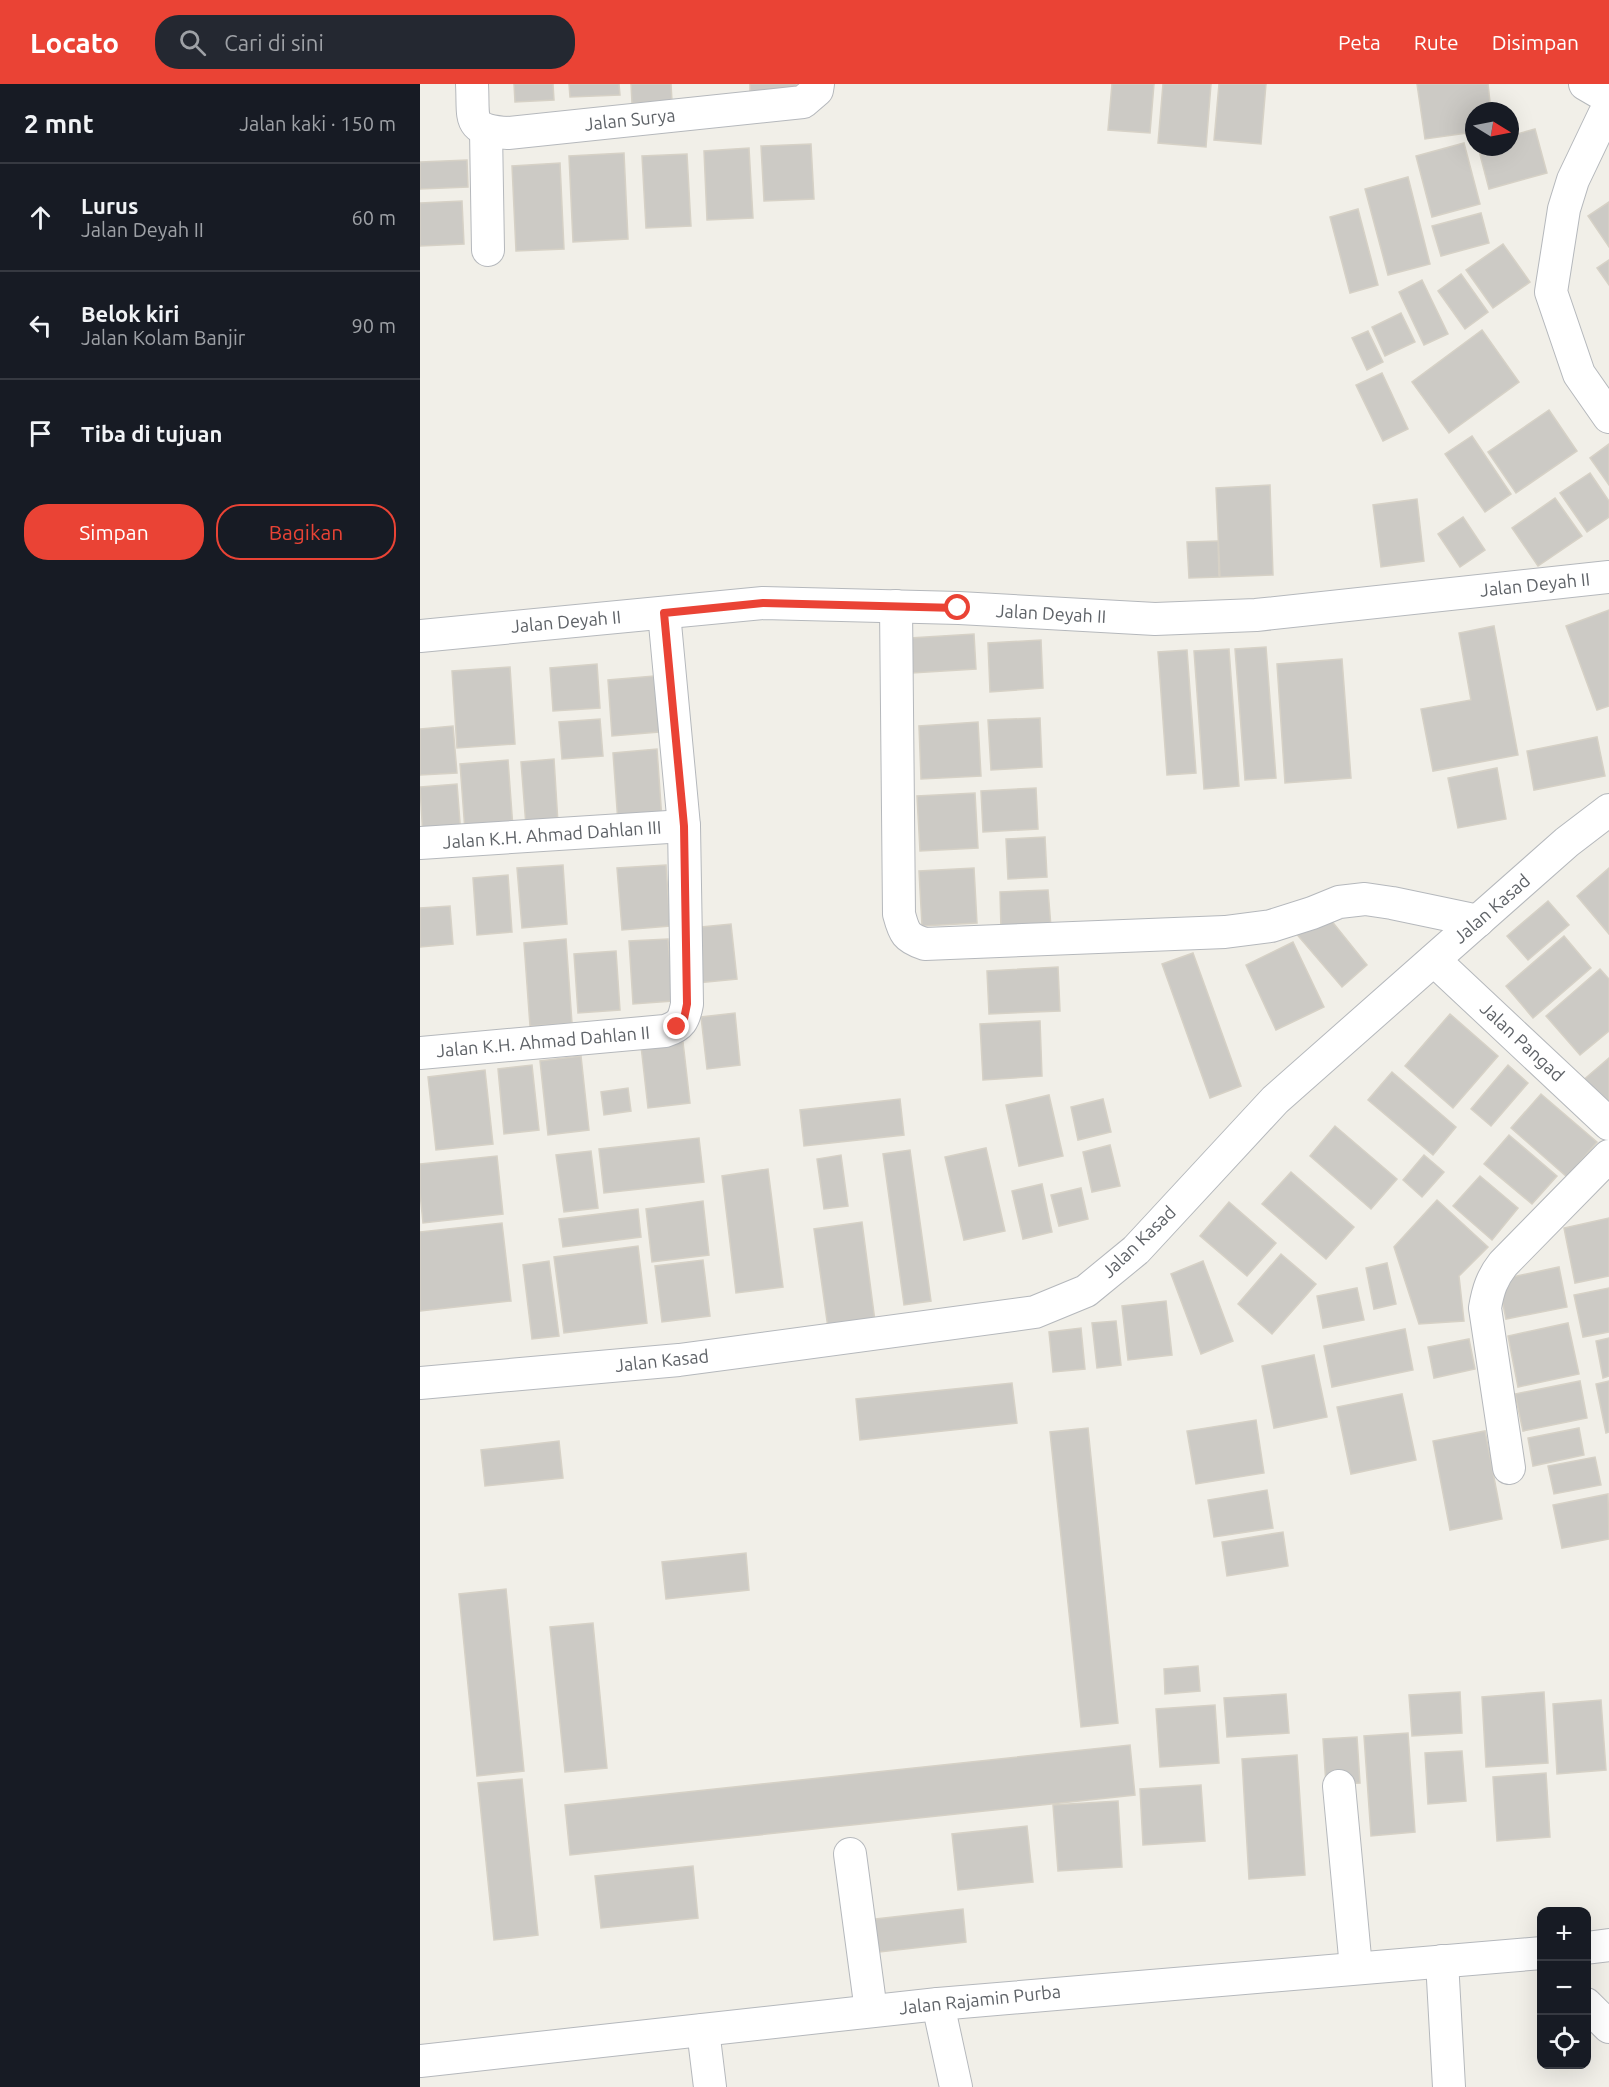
<!DOCTYPE html>
<html lang="id">
<meta charset="utf-8">
<style>
:root{--surface:#171b24;--page:#242831;--text:#f1f3f6;--muted:#9ea1a6;--line:#363941;--accent:#ea4335}
body{margin:0;font-family:Ubuntu,sans-serif;background:var(--page);color:var(--text)}
.controls{position:absolute;right:18px;bottom:18px;display:grid;overflow:hidden;border-radius:12px;box-shadow:0 6px 24px #0002}
.controls button{width:54px;height:54px;display:grid;place-items:center;padding:0;border:0;border-bottom:2px solid var(--line);background:var(--surface);color:var(--text);font:30px sans-serif}
.compass{position:absolute;left:1045px;top:18px;width:54px;height:54px;border-radius:50%;background:var(--surface);box-shadow:0 6px 24px #0002;rotate:100deg}
.stop{position:absolute;width:18px;height:18px;margin:-14px;border:4px solid #ea4335;border-radius:50%;background:#fff}
.stop.end{background:#ea4335;border-color:#fff;box-shadow:0 2px 6px #0008}
.list{margin:0;padding:0;list-style:none}
h2{display:flex;justify-content:space-between;align-items:center;height:78px;margin:0;padding:0 24px;font-size:26px}
h2 small{font-size:20px;font-weight:400;color:var(--muted)}
.list li{display:grid;grid-template-columns:39px 1fr auto;gap:18px;align-items:center;box-sizing:border-box;height:108px;padding:0 24px;border-top:2px solid var(--line)}
.list b{display:block;font-size:22px;white-space:nowrap}
.list p{margin:0;font-size:20px;white-space:nowrap;color:var(--muted)}
.list em{font-size:20px;font-style:normal;color:var(--muted)}
.actions{display:flex;gap:12px;padding:18px 24px}
.actions a{flex:1;padding:14px 0;border:2px solid var(--accent);border-radius:24px;text-align:center;font-size:21px;color:var(--accent)}
.actions .main{background:var(--accent);color:#fff}
.icon{flex:none;width:33px;height:33px;fill:none;stroke:currentColor;stroke-width:2;stroke-linecap:round;stroke-linejoin:round}
.map{position:relative;flex:none;width:1189px;height:2003px;overflow:hidden}
header{display:flex;align-items:center;gap:36px;box-sizing:border-box;height:84px;padding:0 30px;background:var(--accent);color:#fff}
header strong{font-size:28px}
nav{display:flex;gap:33px;margin-inline-start:auto;font-size:21px}
.search{width:420px;height:54px;background:var(--page);display:flex;align-items:center;gap:15px;box-sizing:border-box;padding:0 21px;border-radius:24px;color:var(--muted);font-size:22px}
main{display:flex}
aside{flex:1;background:var(--surface)}
.map>svg:first-child{display:block}
.building{fill:#cccac5;stroke:#d6d1c6;stroke-width:1.5}
.lines{fill:none;stroke-linecap:round;stroke-linejoin:round}
.minor-casing{stroke:#b5b8bc;stroke-width:34}
.minor{stroke:#fff;stroke-width:32}
.route{stroke:#ea4335;stroke-width:8}
.labels{text-anchor:middle;stroke-width:4.5;stroke-linejoin:round;paint-order:stroke}
.street-label{font-size:18px;fill:#5f6368;stroke:#fff}
</style>
<header>
<strong>Locato</strong>
<div class="search"><svg class="icon" aria-label="search" viewBox="0 0 24 24"><circle cx="10" cy="10" r="6"/><path d="M15 15l6 6"/></svg>Cari di sini</div>
<nav><a>Peta</a><a>Rute</a><a>Disimpan</a></nav>
</header>
<main>
<aside>
<h2>2 mnt<small>Jalan kaki · 150 m</small></h2>
<ul class="list">
<li><svg class="icon" aria-label="ahead" viewBox="0 0 24 24"><path d="M12 20V5M6 11l6-6 6 6"/></svg><div><b>Lurus</b><p>Jalan Deyah II</p></div><em>60 m</em></li>
<li><svg class="icon" aria-label="left" viewBox="0 0 24 24"><path d="M17 20v-9H6M10 6l-5 5 5 5"/></svg><div><b>Belok kiri</b><p>Jalan Kolam Banjir</p></div><em>90 m</em></li>
<li><svg class="icon" aria-label="arrive" viewBox="0 0 24 24"><path d="M6 21V4h12l-3 4 3 4H6"/></svg><div><b>Tiba di tujuan</b></div></li>
</ul>
<div class="actions"><a class="main">Simpan</a><a>Bagikan</a></div>
</aside>
<div class="map">
<svg width="1189" height="2003" viewBox="0 0 1189 2003">
<rect width="100%" height="100%" fill="#f1efe8"/>
<g class="building">
<path d="M94,0H133L134,16L95,18Z"/>
<path d="M149,0H199L200,11L150,13Z"/>
<path d="M211,0H251L252,17L212,19Z"/>
<path d="M330,0H376V5L330,7Z"/>
<path d="M692,0H734L730,49L688,46Z"/>
<path d="M743,0H791L786,63L738,59Z"/>
<path d="M799,0H846L841,60L794,56Z"/>
<path d="M997,0H1068L1071,27H1054V48L1005,55Z"/>
<path d="M1115,45L1127,89L1069,105L1058,63H1090V52Z"/>
<path d="M1044,59L1060,120L1012,133L996,72Z"/>
<path d="M391,60L394,115L344,117L341,62Z"/>
<path d="M329,64L333,134L287,136L284,67Z"/>
<path d="M204,69L208,155L153,158L149,72Z"/>
<path d="M267,70L271,142L226,144L222,72Z"/>
<path d="M47,76L48,103L0,105V78Z"/>
<path d="M140,79L144,165L96,167L92,82Z"/>
<path d="M988,93L1010,180L968,191L945,105Z"/>
<path d="M42,117L44,160L0,162V119Z"/>
<path d="M1189,118V163L1168,132Z"/>
<path d="M938,125L958,201L930,209L910,133Z"/>
<path d="M1061,129L1069,159L1021,172L1012,142Z"/>
<path d="M1083,160L1110,198L1073,224L1046,186Z"/>
<path d="M1189,176V201L1177,184Z"/>
<path d="M1041,190L1068,228L1045,245L1018,207Z"/>
<path d="M1002,196L1028,250L1004,261L979,208Z"/>
<path d="M981,229L995,258L965,272L952,243Z"/>
<path d="M1062,246L1099,298L1029,349L992,298Z"/>
<path d="M948,247L963,278L947,286L932,254Z"/>
<path d="M962,289L988,345L963,357L936,301Z"/>
<path d="M1129,326L1157,367L1096,409L1068,368Z"/>
<path d="M1052,352L1091,410L1065,428L1025,370Z"/>
<path d="M1189,360V401L1170,374Z"/>
<path d="M1170,389L1189,417V433L1167,448L1140,409Z"/>
<path d="M850,401L853,491L800,493L796,404Z"/>
<path d="M1135,414L1162,452L1118,482L1092,444Z"/>
<path d="M997,415L1004,477L961,483L953,421Z"/>
<path d="M1043,433L1065,466L1040,483L1018,450Z"/>
<path d="M798,457L799,493L769,494L767,458Z"/>
<path d="M1189,526V622L1177,626L1146,542Z"/>
<path d="M1074,542L1098,671L1013,687L1001,625L1051,616L1039,549Z"/>
<path d="M554,550L556,585L492,589L490,554Z"/>
<path d="M621,556L623,604L570,608L568,559Z"/>
<path d="M846,563L856,694L825,696L815,565Z"/>
<path d="M809,565L819,702L784,705L774,567Z"/>
<path d="M767,566L776,689L747,691L738,568Z"/>
<path d="M922,575L931,694L865,699L857,580Z"/>
<path d="M177,580L180,624L133,627L130,584Z"/>
<path d="M90,583L95,660L37,664L32,587Z"/>
<path d="M234,592L239,648L192,652L188,596Z"/>
<path d="M620,634L622,683L571,686L568,636Z"/>
<path d="M180,635L183,672L142,675L139,638Z"/>
<path d="M558,638L561,692L501,695L499,642Z"/>
<path d="M33,642L37,689L0,691V645Z"/>
<path d="M1177,653L1185,692L1114,706L1107,667Z"/>
<path d="M237,665L242,736L198,739L193,669Z"/>
<path d="M134,675L138,739L106,742L101,678Z"/>
<path d="M88,676L93,744L45,747L40,680Z"/>
<path d="M1077,684L1086,735L1038,744L1028,694Z"/>
<path d="M37,700L41,751L3,754L0,703Z"/>
<path d="M616,704L618,745L563,748L561,707Z"/>
<path d="M555,709L558,764L500,767L497,712Z"/>
<path d="M625,753L627,793L588,795L586,755Z"/>
<path d="M143,781L147,840L102,844L97,784Z"/>
<path d="M246,781L250,842L202,846L197,784Z"/>
<path d="M554,784L557,839L502,842L499,787Z"/>
<path d="M1189,784V850L1157,812Z"/>
<path d="M88,791L92,848L57,851L53,794Z"/>
<path d="M628,806L631,843L581,846L580,808Z"/>
<path d="M1128,817L1149,841L1108,876L1087,852Z"/>
<path d="M30,822L33,860L0,863V824Z"/>
<path d="M906,830L947,881L922,903L874,847Z"/>
<path d="M311,840L317,895L277,899L271,844Z"/>
<path d="M1144,852L1171,884L1113,934L1086,902Z"/>
<path d="M146,855L152,939L110,942L104,859Z"/>
<path d="M248,855L253,917L213,920L209,857Z"/>
<path d="M873,858L904,923L856,946L826,881Z"/>
<path d="M196,867L200,926L158,929L154,870Z"/>
<path d="M773,869L821,1002L790,1014L742,880Z"/>
<path d="M638,883L640,927L569,930L567,887Z"/>
<path d="M1180,885L1189,895V947L1160,971L1126,932Z"/>
<path d="M315,929L320,981L287,985L281,933Z"/>
<path d="M1030,930L1078,972L1033,1024L985,982Z"/>
<path d="M620,937L622,992L563,996L560,940Z"/>
<path d="M263,958L270,1019L228,1024L221,962Z"/>
<path d="M161,972L169,1046L128,1051L120,977Z"/>
<path d="M1189,974V1030L1161,998Z"/>
<path d="M112,981L119,1046L84,1050L78,985Z"/>
<path d="M1088,981L1108,999L1071,1042L1051,1025Z"/>
<path d="M65,986L73,1060L16,1066L8,993Z"/>
<path d="M972,988L1036,1043L1013,1071L948,1016Z"/>
<path d="M208,1004L211,1027L184,1031L181,1008Z"/>
<path d="M1121,1010L1177,1058L1147,1093L1091,1044Z"/>
<path d="M629,1011L643,1072L599,1082L586,1021Z"/>
<path d="M480,1015L484,1051L384,1062L380,1026Z"/>
<path d="M683,1015L691,1048L658,1056L651,1023Z"/>
<path d="M915,1042L977,1095L951,1125L890,1072Z"/>
<path d="M1089,1051L1137,1092L1112,1120L1064,1080Z"/>
<path d="M279,1054L284,1098L184,1109L179,1065Z"/>
<path d="M690,1061L700,1102L672,1108L663,1068Z"/>
<path d="M566,1064L585,1147L544,1156L525,1073Z"/>
<path d="M490,1066L511,1217L484,1221L463,1070Z"/>
<path d="M171,1067L178,1124L144,1128L136,1071Z"/>
<path d="M421,1071L428,1122L404,1125L397,1075Z"/>
<path d="M1004,1071L1024,1088L1002,1113L983,1096Z"/>
<path d="M77,1072L83,1130L3,1139L0,1109V1080Z"/>
<path d="M348,1085L363,1203L316,1209L302,1092Z"/>
<path d="M871,1088L934,1143L906,1175L842,1120Z"/>
<path d="M1060,1092L1098,1124L1072,1156L1033,1122Z"/>
<path d="M622,1100L632,1148L603,1155L592,1107Z"/>
<path d="M661,1104L668,1135L639,1142L631,1111Z"/>
<path d="M1017,1116L1068,1163L1039,1192L1044,1237L999,1240L974,1163Z"/>
<path d="M283,1117L289,1171L232,1178L226,1125Z"/>
<path d="M809,1118L856,1159L827,1192L780,1152Z"/>
<path d="M218,1125L221,1153L143,1163L139,1135Z"/>
<path d="M1189,1134V1192L1155,1199L1144,1144Z"/>
<path d="M442,1138L455,1237L408,1244L394,1145Z"/>
<path d="M82,1139L91,1217L0,1227V1148Z"/>
<path d="M218,1162L227,1239L144,1249L134,1173Z"/>
<path d="M861,1170L896,1200L852,1250L818,1220Z"/>
<path d="M283,1176L290,1232L242,1238L235,1182Z"/>
<path d="M129,1177L139,1252L112,1255L103,1181Z"/>
<path d="M783,1177L813,1257L781,1270L751,1190Z"/>
<path d="M967,1179L976,1220L954,1225L946,1184Z"/>
<path d="M1139,1183L1147,1223L1086,1235L1078,1196Z"/>
<path d="M937,1204L944,1236L903,1244L897,1212Z"/>
<path d="M1189,1204V1248L1163,1253L1154,1211Z"/>
<path d="M746,1217L752,1271L708,1276L702,1222Z"/>
<path d="M696,1237L701,1281L677,1284L672,1239Z"/>
<path d="M1148,1239L1159,1290L1098,1303L1088,1252Z"/>
<path d="M661,1244L665,1285L633,1288L629,1248Z"/>
<path d="M985,1245L993,1286L912,1303L904,1262Z"/>
<path d="M1189,1254V1292L1183,1294L1176,1257Z"/>
<path d="M1049,1255L1055,1285L1014,1294L1008,1263Z"/>
<path d="M894,1271L907,1333L854,1344L842,1282Z"/>
<path d="M1160,1297L1167,1334L1103,1347L1095,1310Z"/>
<path d="M1189,1297V1348L1186,1349L1176,1300Z"/>
<path d="M592,1299L597,1339L440,1356L436,1315Z"/>
<path d="M982,1310L996,1376L931,1390L917,1323Z"/>
<path d="M836,1336L844,1389L776,1400L767,1347Z"/>
<path d="M668,1344L698,1639L661,1643L630,1348Z"/>
<path d="M1159,1344L1164,1371L1113,1382L1108,1354Z"/>
<path d="M1065,1347L1082,1435L1030,1446L1013,1357Z"/>
<path d="M139,1357L143,1394L65,1402L61,1366Z"/>
<path d="M1175,1373L1181,1401L1134,1410L1128,1382Z"/>
<path d="M847,1406L853,1444L794,1453L788,1416Z"/>
<path d="M1188,1410L1189,1455L1142,1464L1133,1421Z"/>
<path d="M863,1448L868,1482L807,1492L802,1458Z"/>
<path d="M326,1469L329,1506L246,1515L242,1478Z"/>
<path d="M86,1505L104,1687L57,1692L39,1510Z"/>
<path d="M173,1539L187,1684L145,1688L130,1543Z"/>
<path d="M778,1582L780,1607L745,1610L744,1585Z"/>
<path d="M1040,1608L1042,1649L992,1652L989,1611Z"/>
<path d="M1124,1608L1128,1679L1066,1683L1062,1613Z"/>
<path d="M866,1610L869,1649L807,1653L804,1614Z"/>
<path d="M1181,1616L1186,1686L1137,1690L1133,1620Z"/>
<path d="M795,1621L799,1679L740,1683L736,1625Z"/>
<path d="M988,1649L995,1748L951,1752L944,1652Z"/>
<path d="M937,1653L940,1699L906,1701L903,1655Z"/>
<path d="M710,1661L715,1711L150,1771L145,1721Z"/>
<path d="M1042,1667L1046,1717L1008,1720L1005,1669Z"/>
<path d="M877,1671L885,1791L829,1795L822,1675Z"/>
<path d="M1126,1689L1130,1753L1077,1757L1073,1693Z"/>
<path d="M102,1695L118,1851L74,1856L58,1699Z"/>
<path d="M781,1701L785,1757L723,1761L720,1705Z"/>
<path d="M698,1717L702,1783L638,1787L633,1721Z"/>
<path d="M607,1742L613,1798L538,1806L532,1750Z"/>
<path d="M273,1782L278,1834L181,1844L175,1792Z"/>
<path d="M543,1825L546,1858L451,1869L447,1836Z"/>
</g>
<g class="lines">
<defs>
<g id="minor">
<path d="M52,0C54,36 46,46 88,49L383,18L397,6L398,0"/>
<path d="M1165,0L1189,14"/>
<path d="M1189,25L1184,31L1153,96L1144,125L1131,208L1159,290L1189,333"/>
<path d="M66,47L68,166"/>
<path d="M476,522L479,830C484,849 486,854 505,860L805,848L851,842L892,829L919,818L945,815L972,819L1058,837"/>
<path d="M0,552L343,519L539,524L735,535L836,531L1189,493"/>
<path d="M0,759L264,742"/>
<path d="M1014,876L1189,1040"/>
<path d="M0,969L245,947C261,942 264,936 267,920L264,742L244,529"/>
<path d="M0,1299L259,1276L615,1228L666,1207L716,1166L855,1016L1147,758L1189,726"/>
<path d="M1089,1384L1065,1224C1068,1206 1072,1194 1083,1180L1189,1072"/>
<path d="M919,1702L936,1884"/>
<path d="M430,1770L451,1927"/>
<path d="M1166,1864L1189,1861"/>
<path d="M1022,1877L1029,2003"/>
<path d="M518,1920L536,2003"/>
<path d="M1166,1920L1189,1943"/>
<path d="M283,1946L290,2003"/>
<path d="M0,1977L518,1920L1122,1869"/>
</g>
</defs>
<use href="#minor" class="minor-casing"/>
<use href="#minor" class="minor"/>
</g>
<g class="lines">
<path class="route" d="M257,943L264,935L267,920L264,742L244,529L343,519L538,524"/>
</g>
<g class="labels">
<g class="street-label">
<text transform="translate(210 36) rotate(-6)" y="6">Jalan Surya</text>
<text transform="translate(1115 501) rotate(-6)" y="6">Jalan Deyah II</text>
<text transform="translate(631 530) rotate(3)" y="6">Jalan Deyah II</text>
<text transform="translate(146 538) rotate(-5)" y="6">Jalan Deyah II</text>
<text transform="translate(132 751) rotate(-4)" y="6">Jalan K.H. Ahmad Dahlan III</text>
<text transform="translate(1072 825) rotate(-41)" y="6">Jalan Kasad</text>
<text transform="translate(123 958) rotate(-5)" y="6">Jalan K.H. Ahmad Dahlan II</text>
<text transform="translate(1102 958) rotate(43)" y="6">Jalan Pangad</text>
<text transform="translate(719 1158) rotate(-44)" y="6">Jalan Kasad</text>
<text transform="translate(242 1277) rotate(-6)" y="6">Jalan Kasad</text>
<text transform="translate(560 1916) rotate(-6)" y="6">Jalan Rajamin Purba</text>
</g>
</g>
</svg>
<div class="controls">
<button>+</button>
<button>−</button>
<button><svg class="icon" aria-label="locate" viewBox="0 0 24 24"><circle cx="12" cy="12" r="6"/><path d="M12 2v4M12 18v4M2 12h4M18 12h4"/></svg></button>
</div>
<svg class="compass" viewBox="-18 -18 36 36"><path d="M0-13l5 13h-10z" fill="#e53935"/><path d="M0 13l5-13h-10z" fill="#9ea1a6"/></svg>
<div class="stop" style="left:538px;top:524px"></div>
<div class="stop end" style="left:257px;top:943px"></div>
</div>
</main>
